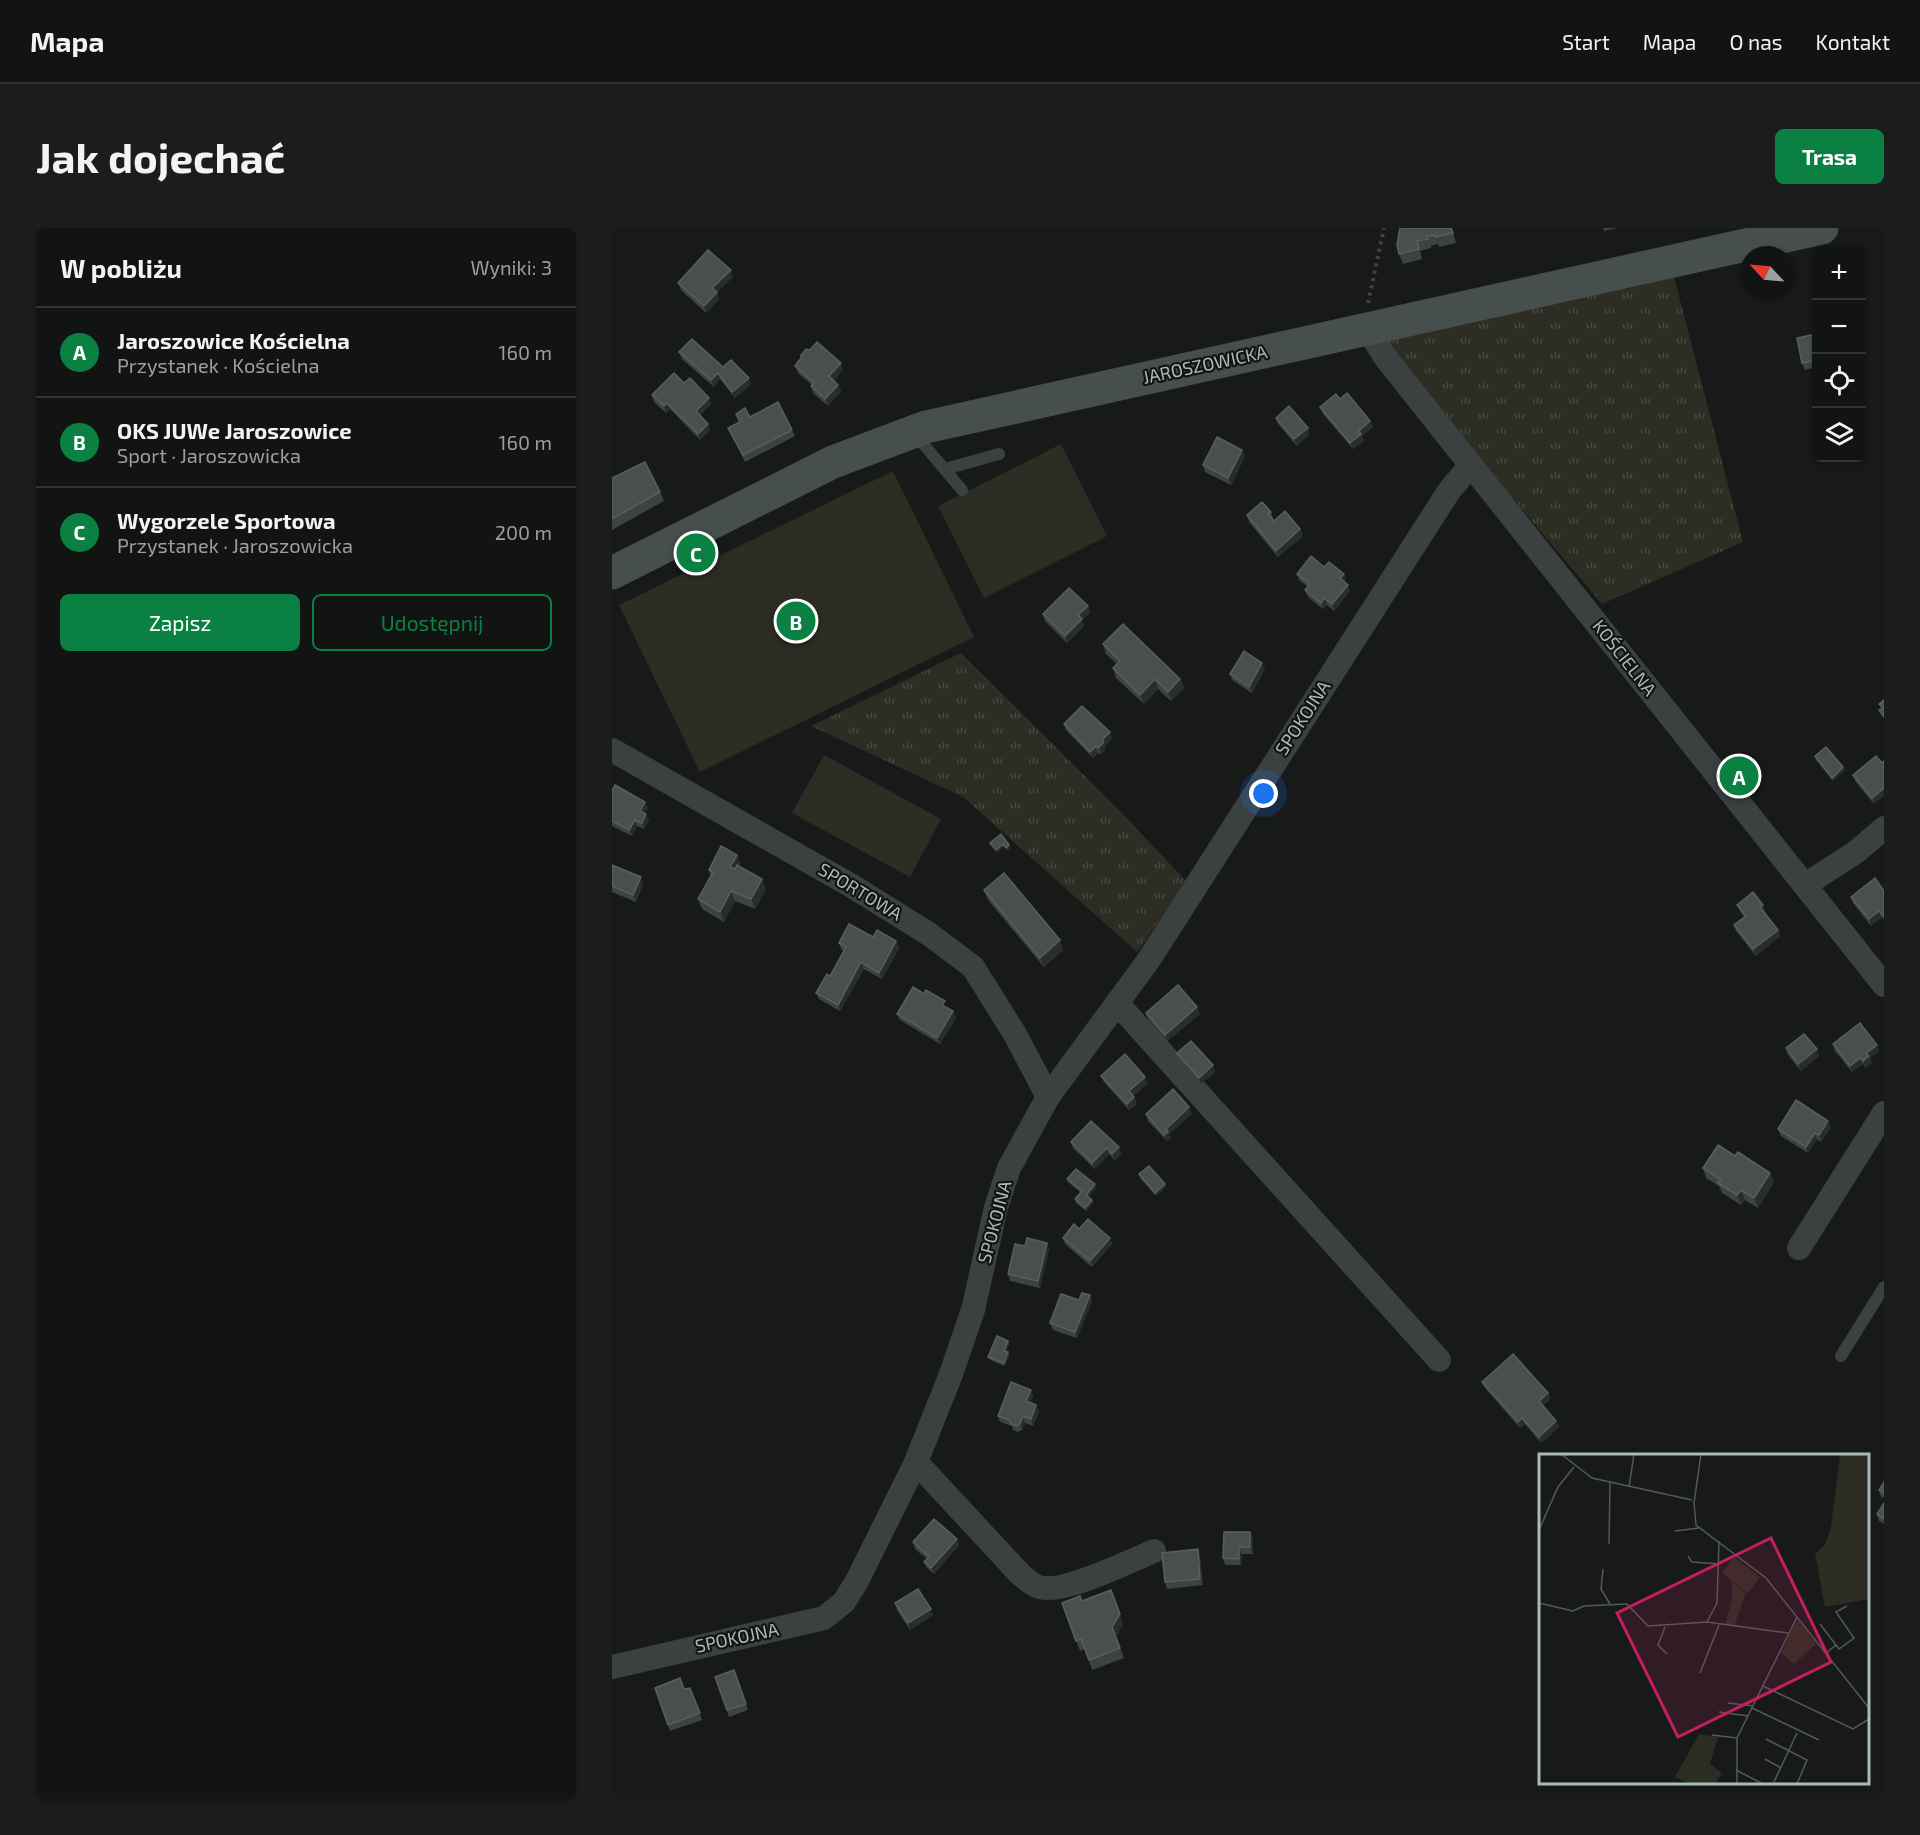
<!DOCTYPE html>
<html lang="pl">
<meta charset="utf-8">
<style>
:root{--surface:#121414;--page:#1b1d1d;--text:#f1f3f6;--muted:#9c9ea0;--line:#313334;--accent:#0b8043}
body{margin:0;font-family:"Exo 2",sans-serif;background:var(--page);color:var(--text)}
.controls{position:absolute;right:18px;top:18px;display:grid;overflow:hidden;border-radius:9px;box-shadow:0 2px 4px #0004}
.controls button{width:54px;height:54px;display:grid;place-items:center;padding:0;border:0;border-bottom:2px solid var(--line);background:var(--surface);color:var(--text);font:30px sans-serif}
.compass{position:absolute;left:1128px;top:18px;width:54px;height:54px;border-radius:50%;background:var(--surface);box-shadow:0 2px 4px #0004;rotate:296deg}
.you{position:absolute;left:652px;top:566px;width:21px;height:21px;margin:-15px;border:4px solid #fff;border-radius:50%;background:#1a73e8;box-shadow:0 0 0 9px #1a73e833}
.badge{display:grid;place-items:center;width:39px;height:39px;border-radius:50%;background:var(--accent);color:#fff;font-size:20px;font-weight:700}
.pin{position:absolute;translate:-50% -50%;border:3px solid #fff;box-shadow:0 2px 6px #0006}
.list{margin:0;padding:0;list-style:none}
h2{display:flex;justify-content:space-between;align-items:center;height:78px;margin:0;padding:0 24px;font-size:26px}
h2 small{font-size:20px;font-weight:400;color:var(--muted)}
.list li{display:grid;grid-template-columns:39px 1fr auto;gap:18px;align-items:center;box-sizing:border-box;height:90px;padding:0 24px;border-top:2px solid var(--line)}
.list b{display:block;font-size:22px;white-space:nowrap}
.list p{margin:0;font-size:20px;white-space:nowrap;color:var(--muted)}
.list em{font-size:20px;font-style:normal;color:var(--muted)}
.actions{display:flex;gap:12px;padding:18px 24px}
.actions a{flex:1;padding:14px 0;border:2px solid var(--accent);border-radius:9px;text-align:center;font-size:21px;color:var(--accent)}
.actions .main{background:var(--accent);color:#fff}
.icon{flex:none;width:33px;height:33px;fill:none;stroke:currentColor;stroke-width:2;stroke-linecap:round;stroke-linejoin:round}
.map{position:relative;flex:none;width:1272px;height:1571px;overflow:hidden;border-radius:9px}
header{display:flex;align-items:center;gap:36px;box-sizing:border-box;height:84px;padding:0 30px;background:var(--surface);border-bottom:2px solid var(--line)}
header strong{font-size:28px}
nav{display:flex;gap:33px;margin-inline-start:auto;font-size:21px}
.intro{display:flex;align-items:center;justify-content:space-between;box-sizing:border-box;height:144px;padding:0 36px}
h1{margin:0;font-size:42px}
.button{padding:15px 27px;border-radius:9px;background:var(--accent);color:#fff;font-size:21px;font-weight:700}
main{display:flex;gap:36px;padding:0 36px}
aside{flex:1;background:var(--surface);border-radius:9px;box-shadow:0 2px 4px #0004}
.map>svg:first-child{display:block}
.grass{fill:url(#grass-tufts)}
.park{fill:#2d2d24}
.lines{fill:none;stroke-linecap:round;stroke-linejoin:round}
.path{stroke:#3f4644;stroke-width:4;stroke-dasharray:3 4.5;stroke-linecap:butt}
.lane{stroke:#3b4140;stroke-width:12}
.street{stroke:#3b4140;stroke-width:24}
.secondary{stroke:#474f4d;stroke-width:33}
.wall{fill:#3d4242}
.shaded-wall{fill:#292d2d}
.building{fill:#494f4e;stroke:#58605e;stroke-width:1.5}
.labels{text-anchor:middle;stroke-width:4.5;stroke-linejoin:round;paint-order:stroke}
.street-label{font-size:18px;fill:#aabab4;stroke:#131515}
.inset-road{fill:none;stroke:#525a58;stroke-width:1.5}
.view{fill:#c1205f;fill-opacity:0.15;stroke:#c1205f;stroke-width:3}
.inset-edge{fill:none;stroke:#aabab4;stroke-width:3}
</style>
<header>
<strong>Mapa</strong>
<nav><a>Start</a><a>Mapa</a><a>O nas</a><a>Kontakt</a></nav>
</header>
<div class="intro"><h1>Jak dojechać</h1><a class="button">Trasa</a></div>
<main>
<aside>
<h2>W pobliżu<small>Wyniki: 3</small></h2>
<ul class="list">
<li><span class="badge">A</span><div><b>Jaroszowice Kościelna</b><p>Przystanek · Kościelna</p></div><em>160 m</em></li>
<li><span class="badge">B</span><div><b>OKS JUWe Jaroszowice</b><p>Sport · Jaroszowicka</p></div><em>160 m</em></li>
<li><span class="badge">C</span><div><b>Wygorzele Sportowa</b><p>Przystanek · Jaroszowicka</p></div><em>200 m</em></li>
</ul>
<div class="actions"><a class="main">Zapisz</a><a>Udostępnij</a></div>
</aside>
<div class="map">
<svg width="1272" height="1571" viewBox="0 0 1272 1571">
<defs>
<pattern id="grass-tufts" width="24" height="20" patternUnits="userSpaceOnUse" patternTransform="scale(1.5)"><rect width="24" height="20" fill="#2d2d24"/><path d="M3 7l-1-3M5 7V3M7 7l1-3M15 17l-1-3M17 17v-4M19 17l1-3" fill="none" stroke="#494941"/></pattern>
</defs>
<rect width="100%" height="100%" fill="#181a1a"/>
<g class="grass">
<path d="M1062,49L1131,314L990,376L777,124V105Z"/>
<path d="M349,425L509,584L575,654L525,724L351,569L199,498Z"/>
</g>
<g class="park">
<path d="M449,216L495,308L372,370L326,278Z"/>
<path d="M281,243L362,409L88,544L7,377Z"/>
<path d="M212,527L329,591L298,649L180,585Z"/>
</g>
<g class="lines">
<path class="path" d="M756,75L772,0"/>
<g class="lane">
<path d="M302,205L350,262"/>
<path d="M333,241L387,226"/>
<path d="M1229,1128L1272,1059"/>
</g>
<g class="street">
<path d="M755,100L773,129L1272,757"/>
<path d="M0,522L240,658L317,706L361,739L404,808L436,869"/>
<path d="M1193,657L1244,624L1272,600"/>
<path d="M505,775L827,1132"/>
<path d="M1187,1020L1272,885"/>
<path d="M304,1234L408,1346C413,1350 420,1357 427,1359C450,1367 518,1333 542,1323"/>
<path d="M0,1439L212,1390L232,1374L245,1353L304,1234L339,1146L361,1082L384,979L397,940L436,869L536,733L837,263L859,237"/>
</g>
<path class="secondary" d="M0,345L221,234L314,199L1210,0"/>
</g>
<g class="wall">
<path d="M788,0H840L844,15L827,19L826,16L819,18V20L808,23L810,31L791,36L787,26Z"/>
<path d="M991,0H1006L992,3Z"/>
<path d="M121,49L105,64L107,71L94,85L69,62L66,55Z"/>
<path d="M1204,106V139L1193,142L1190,135Z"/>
<path d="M67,124L111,139L139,156L123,170L108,151L102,159L70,131Z"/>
<path d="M189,130L231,142L222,152L226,157L229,163L216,178L201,165L199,158L200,157L186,145L183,138Z"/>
<path d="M72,155L99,176L88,187L96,196L98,202L88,212L58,181L54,185L42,174L40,167Z"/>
<path d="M708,179L758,193L761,199L750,208L752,213L741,221L711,186Z"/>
<path d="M124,186L138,189L180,202L183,208L133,234L116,200L127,194Z"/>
<path d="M664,190L698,206L685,218L666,196Z"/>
<path d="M633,228L619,257L593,244L591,237Z"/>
<path d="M0,250L48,264L52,273L0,302Z"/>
<path d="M659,284L661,290L660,291L662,293L688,301L691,308L666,329L637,294L635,287Z"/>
<path d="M712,339L734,353L733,354L738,363L722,383L715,377L711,381L696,369L693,362L696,359L687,352L685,346Z"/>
<path d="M478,384L470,392L472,398L455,415L433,393L431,386Z"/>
<path d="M491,416L568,451L572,460L559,473L546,461L532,476L504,450L501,440L505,436L494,426Z"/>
<path d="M653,441L640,465L620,452L618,446Z"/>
<path d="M452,496L500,511L493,518V522L489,526L486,525L481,530L454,502Z"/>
<path d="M1203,528L1231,539L1233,542L1221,553L1204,532Z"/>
<path d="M1270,535L1262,576L1243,553L1241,547Z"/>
<path d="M0,563L33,574L36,580L33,585L34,586L37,593L32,601L25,598L20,608L0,598Z"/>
<path d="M125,627L128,636L127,638L154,661L143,681L123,673L112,694L90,681L86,671L99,648L97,642Z"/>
<path d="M0,637L31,656L24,674L0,664Z"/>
<path d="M372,662L451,722L432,739L376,672Z"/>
<path d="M1272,663V692L1270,689L1259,698L1241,675L1239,669Z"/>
<path d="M1125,677L1153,683L1152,684L1166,702L1168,708L1144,728L1124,703L1122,697L1132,689L1128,683Z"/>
<path d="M261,709L284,713L287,720L270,751L252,741L228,783L207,771L204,765L218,748L231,723L229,721L227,715Z"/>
<path d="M335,779L344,790L328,816L288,792L285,786Z"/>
<path d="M585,779L588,786L555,813L536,791L534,785Z"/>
<path d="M1221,816L1267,823L1258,830L1260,835L1254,840L1251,836L1240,844L1223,823Z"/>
<path d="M1174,820L1207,828L1189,843L1176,827Z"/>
<path d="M565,825L601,837L603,844L589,856L567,832Z"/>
<path d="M489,848L536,855L521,868L525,876L517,882L492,854Z"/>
<path d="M534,886H580L557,906L559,910L555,913L536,893Z"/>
<path d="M1219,899L1209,914L1205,911L1196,925L1169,908L1166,901Z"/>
<path d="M459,914L507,919L509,926L503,932L497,926L483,941L461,920Z"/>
<path d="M1123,928L1158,945L1162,954L1146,980L1133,972L1129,977L1110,965L1107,958L1094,950L1091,940Z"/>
<path d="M527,946L553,956L554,959L544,968L528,950Z"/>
<path d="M455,951L483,956L484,960L476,969L480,972L481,975L474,983L464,975L463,971L469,965L456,954Z"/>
<path d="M467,1001L498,1010L500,1016L480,1039L453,1016L451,1010Z"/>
<path d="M435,1015L437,1021L428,1060L398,1053L396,1046L413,1018Z"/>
<path d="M478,1067L480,1073L465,1110L441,1102L438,1095L467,1072Z"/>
<path d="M396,1113L397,1116L394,1124H396L397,1127L393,1138L378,1132L376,1129Z"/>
<path d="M870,1154L936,1165L938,1171L931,1178L944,1193L947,1199L929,1215L913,1196L908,1200L873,1160Z"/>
<path d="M419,1162L421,1168L418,1175L427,1184L421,1198L413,1195L410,1202L406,1204L401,1202L400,1198L388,1194L386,1188Z"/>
<path d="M1272,1254V1270L1269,1269L1267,1262Z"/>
<path d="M1272,1275V1296L1267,1293L1265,1286Z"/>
<path d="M638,1304L641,1311V1326H630L629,1337H613L611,1330Z"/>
<path d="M345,1311L347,1317L322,1346L315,1340L312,1334L315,1331L303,1321L301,1314Z"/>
<path d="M588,1328L591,1357L555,1361L553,1354Z"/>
<path d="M470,1373L511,1396L504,1409L512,1430L480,1442L473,1421L468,1423L450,1375Z"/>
<path d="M283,1375L321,1387L298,1402L285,1382Z"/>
<path d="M122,1442L136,1482L117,1489L103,1449Z"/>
<path d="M43,1460L72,1461L78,1460L90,1492L58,1503Z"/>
</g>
<g class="shaded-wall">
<path d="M119,42L121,49L103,66L100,60Z"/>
<path d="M105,64L107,71L94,85L92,78Z"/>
<path d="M229,135L231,142L220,155L217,148Z"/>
<path d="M106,145L108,151L102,159L99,152Z"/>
<path d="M137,150L139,156L123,170L120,164Z"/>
<path d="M226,157L229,163L216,178L213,171Z"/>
<path d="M97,170L99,176L86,189L84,183Z"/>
<path d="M55,175L58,181L54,185L52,178Z"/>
<path d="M758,193L761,199L750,208L752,213L741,221L738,215L747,203Z"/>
<path d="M96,196L98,202L88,212L86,206Z"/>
<path d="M696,200L698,206L685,218L682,211Z"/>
<path d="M630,222L633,228L619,257L616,250Z"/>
<path d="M688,301L691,308L666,329L664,323Z"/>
<path d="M732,346L734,353L730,357L728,350Z"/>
<path d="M736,357L738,363L722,383L720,376Z"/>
<path d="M712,370L715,377L711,381L709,375Z"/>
<path d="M476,378L478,384L470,392L472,398L455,415L453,408L466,387Z"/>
<path d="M650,435L653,441L640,465L637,459Z"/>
<path d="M543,451L546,461L532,476L528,467Z"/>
<path d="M568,451L572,460L559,473L556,464Z"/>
<path d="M498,504L500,511L493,518V522L489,526L487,519L491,511Z"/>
<path d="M483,519L486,525L481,530L478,524Z"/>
<path d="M1231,539L1233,542L1221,553L1220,550Z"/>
<path d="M1272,560V568L1262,576L1260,570Z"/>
<path d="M33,574L36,580L30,590L28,583Z"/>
<path d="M34,586L37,593L32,601L30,595Z"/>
<path d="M23,592L25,598L20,608L17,602Z"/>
<path d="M391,616L392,619L385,625L384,622Z"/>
<path d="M397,617L399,620L395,623L394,620Z"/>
<path d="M125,627L128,636L122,648L118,639Z"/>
<path d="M29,649L31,656L24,674L21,667Z"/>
<path d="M150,651L154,661L143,681L139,671Z"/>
<path d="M119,663L123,673L112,694L108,684Z"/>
<path d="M1151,677L1153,683L1150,685L1148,679Z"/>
<path d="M1267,683L1270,689L1259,698L1257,691Z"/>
<path d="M1166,702L1168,708L1144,728L1141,721Z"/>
<path d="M448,712L451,722L432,739L428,730Z"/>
<path d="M284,713L287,720L270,751L267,745Z"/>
<path d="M249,734L252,741L228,783L226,777Z"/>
<path d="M585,779L588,786L555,813L553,807Z"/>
<path d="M341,783L344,790L328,816L325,810Z"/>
<path d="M1265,817L1267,823L1258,830L1260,835L1254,840L1251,833L1254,825Z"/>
<path d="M1205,821L1207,828L1189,843L1186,836Z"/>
<path d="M1248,830L1251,836L1240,844L1238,838Z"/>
<path d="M601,837L603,844L589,856L587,850Z"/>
<path d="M533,849L536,855L519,870L517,863Z"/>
<path d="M522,869L525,876L517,882L515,876Z"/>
<path d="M577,879L580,886L557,906L559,910L555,913L552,907L554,901Z"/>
<path d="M1216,893L1219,899L1209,914L1207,907Z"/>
<path d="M1203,905L1205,911L1196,925L1194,919Z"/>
<path d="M507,919L509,926L503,932L500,926Z"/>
<path d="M495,920L497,926L483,941L480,935Z"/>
<path d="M1158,945L1162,954L1146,980L1142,970Z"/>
<path d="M483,956L484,960L475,970L474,967Z"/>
<path d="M553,956L554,959L544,968L543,965Z"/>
<path d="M1129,962L1133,972L1129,977L1125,967Z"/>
<path d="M480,972L481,975L474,983L473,980Z"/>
<path d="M498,1010L500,1016L480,1039L478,1033Z"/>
<path d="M435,1015L437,1021L428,1060L426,1053Z"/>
<path d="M478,1067L480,1073L465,1110L463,1104Z"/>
<path d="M396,1113L397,1116L393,1126L392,1123Z"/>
<path d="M396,1124L397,1127L393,1138L392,1135Z"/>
<path d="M419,1162L421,1168L416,1180L414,1173Z"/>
<path d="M936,1165L938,1171L929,1180L927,1173Z"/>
<path d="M424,1177L427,1184L421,1198L419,1191Z"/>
<path d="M411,1188L413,1195L410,1202L408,1196Z"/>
<path d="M910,1190L913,1196L908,1200L906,1194Z"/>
<path d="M944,1193L947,1199L929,1215L927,1209Z"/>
<path d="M638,1304L641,1311V1326L638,1319Z"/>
<path d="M345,1311L347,1317L322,1346L319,1340Z"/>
<path d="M627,1319L630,1326L629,1337L627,1331Z"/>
<path d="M586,1321L588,1328L591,1357L588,1351Z"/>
<path d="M319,1381L321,1387L298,1402L296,1395Z"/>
<path d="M508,1386L511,1396L504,1409L500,1399Z"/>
</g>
<g class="building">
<path d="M788,0H839L841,5L823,9V7L815,8L816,11L805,13L807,21L787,26L785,17Z"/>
<path d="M96,22L119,42L100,60L105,64L92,78L66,55Z"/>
<path d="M1204,106V132L1190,135L1185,110Z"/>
<path d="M80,111L111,139L119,132L137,150L120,164L106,145L99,152L67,124Z"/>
<path d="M205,114L229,135L217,148L226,157L213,171L199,158L202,155L183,138L189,130V127L194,121L198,122Z"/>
<path d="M62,145L72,155L78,150L97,170L84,183L96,196L86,206L55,175L52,178L40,167Z"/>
<path d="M735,165L758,193L747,203L749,206L738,215L708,179L724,166L728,171Z"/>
<path d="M166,174L180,202L131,227L116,200L128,194L124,186L133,180L138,189Z"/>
<path d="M677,178L696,200L682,211L664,190Z"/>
<path d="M605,209L630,222L616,250L591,237Z"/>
<path d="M33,234L48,264L0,291V250Z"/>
<path d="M650,274L659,284L656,286L662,293L673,283L688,301L664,323L635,287Z"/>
<path d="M699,328L712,339L717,334L732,346L728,350L736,357L720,376L712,370L709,375L693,362L698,356L685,346Z"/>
<path d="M457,360L476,378L466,387L470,391L453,408L431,386Z"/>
<path d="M511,396L568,451L556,464L543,451L528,467L501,440L508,433L491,416Z"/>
<path d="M632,423L650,435L637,459L618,446Z"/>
<path d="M1272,472V489L1267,482L1271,480L1267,476Z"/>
<path d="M470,478L498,504L491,511V515L487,519H483L478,524L452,496Z"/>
<path d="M1214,519L1231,539L1220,550L1203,528Z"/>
<path d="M1264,528L1270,535L1272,533V560L1260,570L1241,547Z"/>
<path d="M3,557L33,574L28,583L34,586L30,595L23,592L17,602L0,593V563Z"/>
<path d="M389,606L397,617L394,620L391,616L384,622L378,615Z"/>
<path d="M109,618L125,627L118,639L123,641L125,637L150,651L139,671L119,663L108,684L86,671L101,644L97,642Z"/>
<path d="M0,637L29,649L21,667L0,658Z"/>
<path d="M392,645L448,712L428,730L372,662Z"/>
<path d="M1263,650L1272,663V687L1271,688L1267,683L1257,691L1239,669Z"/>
<path d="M1141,664L1151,677L1148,679L1166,702L1141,721L1122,697L1134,688L1125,677Z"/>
<path d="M237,696L261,709L265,702L284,713L267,745L249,734L226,777L204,765L215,746L218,748L234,719L227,715Z"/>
<path d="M566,757L585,779L553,807L534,785Z"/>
<path d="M301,759L312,766L314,762L333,773L330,777L341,783L325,810L285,786Z"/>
<path d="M1248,795L1265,817L1254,825L1257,828L1251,833L1248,830L1238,838L1221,816Z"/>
<path d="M1192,806L1205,821L1186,836L1174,820Z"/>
<path d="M579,813L601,837L587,850L565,825Z"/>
<path d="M513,826L533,849L517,863L522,869L515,876L489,848Z"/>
<path d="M561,861L577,879L554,901L556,904L552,907L534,886Z"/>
<path d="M1184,872L1216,893L1207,907L1203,905L1194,919L1166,901Z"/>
<path d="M479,893L507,919L500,926L495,920L480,935L459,914Z"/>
<path d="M1106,917L1123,928L1126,924L1158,945L1142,970L1129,962L1125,967L1106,955L1109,952L1091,940Z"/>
<path d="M537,938L553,956L543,965L527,946Z"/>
<path d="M464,941L483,956L474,967L480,972L473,980L463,971L470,963L455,951Z"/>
<path d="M476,991L498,1010L478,1033L451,1010L462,996L467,1001Z"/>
<path d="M415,1010L435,1015L426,1053L396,1046L403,1016L413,1018Z"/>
<path d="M470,1065L478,1067L463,1104L438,1095L449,1066L467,1072Z"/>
<path d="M385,1108L396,1113L392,1123L396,1124L392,1135L376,1129Z"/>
<path d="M901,1126L936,1165L927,1173L944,1193L927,1209L910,1190L906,1194L870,1154Z"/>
<path d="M399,1154L419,1162L414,1173L424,1177L419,1191L411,1188L408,1196L404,1198L399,1196L397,1192L386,1188Z"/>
<path d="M1272,1254V1265L1267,1262Z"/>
<path d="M1272,1275V1291L1265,1286Z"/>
<path d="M322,1291L345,1311L319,1340L312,1334L317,1329L301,1314Z"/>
<path d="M612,1304H638V1319H627V1331L611,1330Z"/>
<path d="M586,1321L588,1351L553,1354L550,1325Z"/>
<path d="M306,1361L319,1381L296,1395L283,1375Z"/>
<path d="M499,1362L508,1386L500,1399L508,1420L477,1432L469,1411L464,1413L450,1375L468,1368L470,1373Z"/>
<path d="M122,1442L134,1476L115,1482L103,1449Z"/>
<path d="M68,1450L72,1461L78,1460L88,1485L56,1497L43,1460Z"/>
</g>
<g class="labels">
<g class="street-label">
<text transform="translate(593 137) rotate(-12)" y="6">JAROSZOWICKA</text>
<text transform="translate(1012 430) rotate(52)" y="6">KOŚCIELNA</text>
<text transform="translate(691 490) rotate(-57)" y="6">SPOKOJNA</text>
<text transform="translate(248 664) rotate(31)" y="6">SPORTOWA</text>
<text transform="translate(383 994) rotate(-75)" y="6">SPOKOJNA</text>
<text transform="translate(125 1410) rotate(-12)" y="6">SPOKOJNA</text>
</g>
</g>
<g transform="translate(927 1226)">
<rect width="330" height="330" fill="#181a1a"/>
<path d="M193,127L207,139L195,172L186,170L193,146ZM258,165L277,190L255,210L242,199ZM160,280L179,283L171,310L183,319L176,330H152L136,323Z" fill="#2d2d24"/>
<path d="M301,0H330V145L286,153L276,100L286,91L292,73Z" fill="#2d2d24"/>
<path d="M195,103L221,123L209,139L183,119Z" fill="#2d2d24"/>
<path class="inset-road" d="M22,0L53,24L153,46M162,0L155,49L157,71L227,124L330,254M90,33L95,0M0,76L19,33L35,13M136,77L160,74M70,90L71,29M149,102L153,108L181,110M64,115L62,135L71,150M0,149L34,157L45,152L88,150L109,172L168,168L249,179M168,168L178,149L180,87M281,170L297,191L287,199M126,173L119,191L128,200M297,191L300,195L315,184L297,158L308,152M161,219L180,171M224,232L314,275L330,265M189,249L215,252M213,254L280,286M180,258L209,262M173,281L198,284M227,285L268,306L258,330M226,305L242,314M197,316L224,330M198,330V284L258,163M234,330L258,279"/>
<path class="view" d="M232,84L292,208L139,283L78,159Z"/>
<rect width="330" height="330" class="inset-edge"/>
</g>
</svg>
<div class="controls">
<button>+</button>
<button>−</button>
<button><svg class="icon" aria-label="locate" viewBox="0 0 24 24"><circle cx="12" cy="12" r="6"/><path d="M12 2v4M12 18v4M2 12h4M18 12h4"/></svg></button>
<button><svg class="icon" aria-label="layers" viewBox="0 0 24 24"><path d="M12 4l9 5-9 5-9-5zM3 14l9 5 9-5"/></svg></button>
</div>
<svg class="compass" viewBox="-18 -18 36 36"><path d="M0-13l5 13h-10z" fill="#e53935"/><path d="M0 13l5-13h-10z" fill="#9c9ea0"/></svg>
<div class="you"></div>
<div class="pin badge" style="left:1127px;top:548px">A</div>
<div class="pin badge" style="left:184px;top:393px">B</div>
<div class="pin badge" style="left:84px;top:325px">C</div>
</div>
</main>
